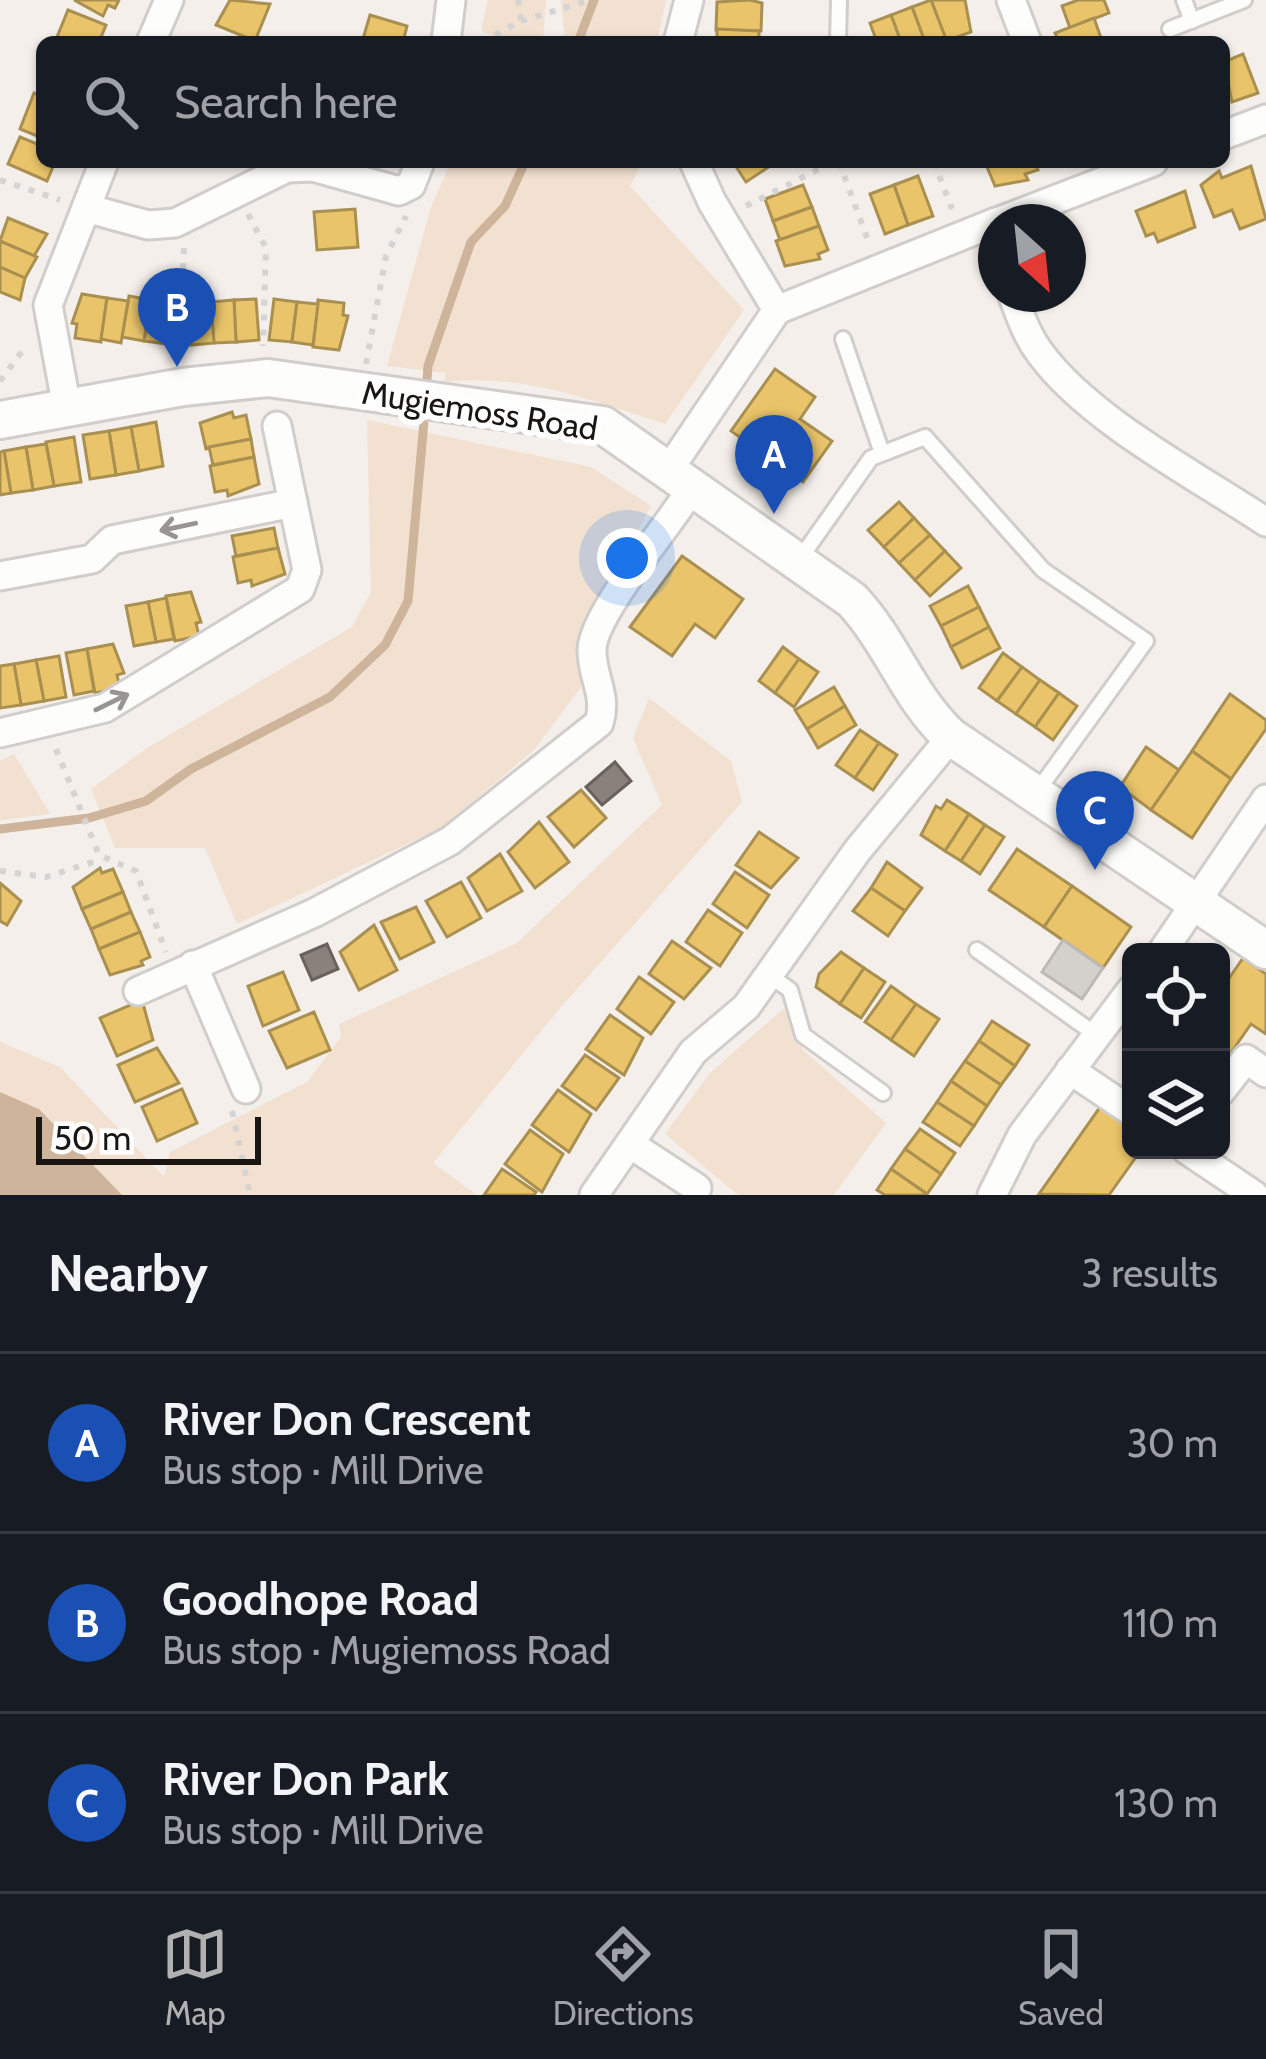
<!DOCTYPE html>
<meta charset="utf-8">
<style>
:root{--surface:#171b24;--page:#20242c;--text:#f1f3f6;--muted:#9ea1a6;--line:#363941;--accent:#b2b1b2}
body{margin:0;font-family:Cabin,sans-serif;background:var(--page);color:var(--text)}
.controls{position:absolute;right:36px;bottom:36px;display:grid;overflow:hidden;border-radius:18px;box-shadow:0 3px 9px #0004}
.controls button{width:108px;height:108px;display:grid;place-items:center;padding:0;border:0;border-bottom:3px solid var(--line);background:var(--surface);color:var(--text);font:60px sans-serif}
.compass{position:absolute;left:978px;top:204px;width:108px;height:108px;border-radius:50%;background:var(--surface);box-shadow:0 3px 9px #0004;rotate:153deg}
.scale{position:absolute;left:36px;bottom:30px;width:225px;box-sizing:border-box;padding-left:12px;border:6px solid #181512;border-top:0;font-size:33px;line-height:42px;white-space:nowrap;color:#181512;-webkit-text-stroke:9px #fefefe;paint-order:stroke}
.you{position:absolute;left:627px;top:558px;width:42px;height:42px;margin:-30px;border:9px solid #fff;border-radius:50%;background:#1a73e8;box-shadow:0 0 0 18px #1a73e833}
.badge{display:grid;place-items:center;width:78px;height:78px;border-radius:50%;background:var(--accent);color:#fff;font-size:39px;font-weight:700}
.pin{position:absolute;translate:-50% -99px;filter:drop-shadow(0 3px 6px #0008)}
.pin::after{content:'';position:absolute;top:63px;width:42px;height:36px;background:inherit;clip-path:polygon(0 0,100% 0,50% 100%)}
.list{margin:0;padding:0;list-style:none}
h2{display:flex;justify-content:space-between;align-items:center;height:156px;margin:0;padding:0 48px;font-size:51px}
h2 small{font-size:39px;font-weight:400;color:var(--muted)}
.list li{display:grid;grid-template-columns:78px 1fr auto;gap:36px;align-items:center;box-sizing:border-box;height:180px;padding:0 48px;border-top:3px solid var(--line)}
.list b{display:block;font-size:45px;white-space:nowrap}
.list p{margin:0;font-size:39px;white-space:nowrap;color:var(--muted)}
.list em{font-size:39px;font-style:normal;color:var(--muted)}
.icon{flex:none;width:66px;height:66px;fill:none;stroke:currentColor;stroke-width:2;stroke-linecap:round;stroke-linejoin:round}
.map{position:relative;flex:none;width:1266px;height:1195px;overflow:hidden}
.search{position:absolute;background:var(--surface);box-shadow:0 3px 9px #0004;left:36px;right:36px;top:36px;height:132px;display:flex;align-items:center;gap:30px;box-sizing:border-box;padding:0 42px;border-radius:18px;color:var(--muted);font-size:45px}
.sheet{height:696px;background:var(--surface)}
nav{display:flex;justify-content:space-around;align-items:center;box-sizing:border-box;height:168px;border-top:3px solid var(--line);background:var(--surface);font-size:33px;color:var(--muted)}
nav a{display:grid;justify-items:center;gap:6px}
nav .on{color:var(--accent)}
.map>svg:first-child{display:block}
.green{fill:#f2e1d1}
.water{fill:#ceb49a}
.homes{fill:#e9c46a;stroke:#aa9050;stroke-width:3}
.industry{fill:#8a817c;stroke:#68615c;stroke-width:3}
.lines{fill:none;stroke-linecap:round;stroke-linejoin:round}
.stream{stroke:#ceb49a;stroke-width:9}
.building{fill:#d4d0cc;stroke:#bdb9b6;stroke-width:3}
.lane-casing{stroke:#d1cdca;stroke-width:20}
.street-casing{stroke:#d1cdca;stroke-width:33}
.secondary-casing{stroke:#d1cdca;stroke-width:42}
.path{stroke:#d5d4d2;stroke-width:6;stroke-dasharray:6 9;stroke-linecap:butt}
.lane{stroke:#fdfdfc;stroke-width:14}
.street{stroke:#fdfdfc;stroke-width:27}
.secondary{stroke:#fdfdfc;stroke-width:36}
.oneway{stroke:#969593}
.labels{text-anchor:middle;stroke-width:12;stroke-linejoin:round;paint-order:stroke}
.street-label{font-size:33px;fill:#181512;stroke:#fefefe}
</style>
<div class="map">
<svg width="1266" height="1195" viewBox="0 0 1266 1195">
<rect width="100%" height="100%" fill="#f4efea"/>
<g class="green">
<path d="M488,0H546L543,42H503L481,30Z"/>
<path d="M561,0H666L657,42H565Z"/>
<path d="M451,162H643L630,186L744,310L665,424C591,400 523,373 444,382L446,373L387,366L431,207Z"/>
<path d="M367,420L591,467L651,506L580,636L581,687L534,750L441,828L237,924L205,848H115L91,789L147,748L352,627L371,592Z"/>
<path d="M649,698L731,761L742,802L555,1014L433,1163L477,1195H122L39,1109L0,1092V1042L60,1067L164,1177L170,1152L307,1082L341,1037L339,1024L517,943L662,805L633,738Z"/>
<path d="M14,754L50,814L0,820V761Z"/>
<path d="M784,1008L803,1050L886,1123L834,1195H738L665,1134L710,1073Z"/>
</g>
<path class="water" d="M0,1092L39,1109L122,1195H0Z"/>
<g class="homes">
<path d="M74,0H119L115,8L108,5L103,16Z"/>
<path d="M230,0L270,4L255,41L216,25Z"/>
<path d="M750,0L762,3L761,31L716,30L717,2Z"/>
<path d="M931,0H965L971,32L946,41Z"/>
<path d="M931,0L946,39L939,42H925L912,7Z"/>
<path d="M1078,0H1104L1109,13L1070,28L1062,6Z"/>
<path d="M912,7L925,42H901L891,15Z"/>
<path d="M68,10L106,25L99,42H55Z"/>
<path d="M370,15L407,26L403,42H362Z"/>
<path d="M891,15L901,42H877L870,23Z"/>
<path d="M1094,18L1101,38L1059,42L1055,33Z"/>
<path d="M717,29L759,31V42H717Z"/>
<path d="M1243,54L1258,93L1232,102L1224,62Z"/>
<path d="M34,93L42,96V138L20,129Z"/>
<path d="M20,137L42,146V162H55L47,181L8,164Z"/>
<path d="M733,162H776L746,182Z"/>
<path d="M985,162H1035L1038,170L1025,174L1028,180L995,186Z"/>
<path d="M1251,166L1266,219L1240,229L1232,210L1214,217L1201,185L1219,171L1222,178Z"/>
<path d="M918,176L933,216L908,225L894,185Z"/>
<path d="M803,185L812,207L773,221L765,199Z"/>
<path d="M894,185L908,225L885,234L870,194Z"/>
<path d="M1185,191L1195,227L1158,242L1154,233L1146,236L1136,211Z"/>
<path d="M812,207L819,226L780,240L773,221Z"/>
<path d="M355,209L358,247L317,250L314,212Z"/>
<path d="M8,218L47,234L34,256L0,241Z"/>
<path d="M819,226L828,250L818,254L820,259L785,266L776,241Z"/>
<path d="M0,241L37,257L25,278L0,267Z"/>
<path d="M0,267L25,278L20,300L0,292Z"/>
<path d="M82,294L107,298L101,342L75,338L77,324L72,323Z"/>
<path d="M129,296L151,300L144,341L122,337Z"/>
<path d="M107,298L128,301L121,343L101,339Z"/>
<path d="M256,299L259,340L236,342L234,300Z"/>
<path d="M274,299L297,302L292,342L269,340Z"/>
<path d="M151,300L173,303L167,344L144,341Z"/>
<path d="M234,300L236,342L214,343L211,302Z"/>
<path d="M318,300L344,303L343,315L348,316L339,350L313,347Z"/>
<path d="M211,302L214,343L191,345L189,303Z"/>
<path d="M297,302L318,304L313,345L292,342Z"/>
<path d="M775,369L815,397L800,419L832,441L803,482L731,431Z"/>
<path d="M232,412L234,418L246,415L251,439L206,449L200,423Z"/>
<path d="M156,422L163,466L139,471L131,427Z"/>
<path d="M131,427L139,471L116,475L109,431Z"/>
<path d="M109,431L116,475L90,479L83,435Z"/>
<path d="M74,437L81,482L54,486L46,442Z"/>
<path d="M251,439L254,457L213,465L209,447Z"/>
<path d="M46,444L54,486L33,490L26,447Z"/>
<path d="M26,447L33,490L11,493L4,451Z"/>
<path d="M4,451L11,493L0,495V452Z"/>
<path d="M254,457L259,484L228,496L227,490L215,492L210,466Z"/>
<path d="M899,502L914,518L884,547L868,530Z"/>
<path d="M914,518L930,535L899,563L884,547Z"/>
<path d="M274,528L278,548L236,556L232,536Z"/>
<path d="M930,535L945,551L915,580L899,563Z"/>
<path d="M278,548L285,574L252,586L251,580L238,583L233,557Z"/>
<path d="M945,551L961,568L930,596L915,580Z"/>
<path d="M682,556L743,599L715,638L695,624L672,656L630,627Z"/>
<path d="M968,586L979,607L941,626L930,606Z"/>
<path d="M191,592L201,622L196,623L199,636L175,641L166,596Z"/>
<path d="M166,598L174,639L156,642L148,602Z"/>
<path d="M148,602L156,642L134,646L126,606Z"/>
<path d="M979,607L989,627L951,647L941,626Z"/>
<path d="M989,627L1000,648L962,668L951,647Z"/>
<path d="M113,644L124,673L117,675L120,688L95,693L87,649Z"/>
<path d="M783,647L799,659L775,693L759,681Z"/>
<path d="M87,649L94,691L74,695L66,653Z"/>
<path d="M1003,653L1022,667L997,701L979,688Z"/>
<path d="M59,656L66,697L44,701L36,660Z"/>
<path d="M799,659L818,672L794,707L775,693Z"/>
<path d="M36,660L44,701L21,705L14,664Z"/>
<path d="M14,664L21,705L0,708V666Z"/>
<path d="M1022,667L1040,680L1016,714L997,701Z"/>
<path d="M1040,680L1059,693L1035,727L1016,714Z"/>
<path d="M834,687L845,706L807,729L795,710Z"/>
<path d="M1059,693L1077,706L1053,740L1035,727Z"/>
<path d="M1230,694L1266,720V729L1231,779L1192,751Z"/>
<path d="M845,706L856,725L818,748L807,729Z"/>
<path d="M860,730L879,743L855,778L836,765Z"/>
<path d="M879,743L897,755L873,790L855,778Z"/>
<path d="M1146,747L1179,770L1151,810L1120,787Z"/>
<path d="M1192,751L1231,779L1192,838L1151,810Z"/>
<path d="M581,790L606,818L574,847L548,817Z"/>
<path d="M947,800L969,814L945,851L921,835L936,806L941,809Z"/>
<path d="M969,814L985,825L961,861L945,851Z"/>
<path d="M539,822L569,862L535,888L508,852Z"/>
<path d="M985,825L1004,837L980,874L961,861Z"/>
<path d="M759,832L798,858L771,888L736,865Z"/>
<path d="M1017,849L1072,886L1044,927L989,890Z"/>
<path d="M500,854L522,891L487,911L468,878Z"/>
<path d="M887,862L922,888L905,911L871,888Z"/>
<path d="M100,868L102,873L113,869L123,892L82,909L73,887Z"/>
<path d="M735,872L769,895L747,928L713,904Z"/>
<path d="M461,882L481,918L447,937L426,901Z"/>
<path d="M0,883L21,901L7,925L0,921Z"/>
<path d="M1072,886L1131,927L1103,968L1044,927Z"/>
<path d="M871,888L905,911L888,936L853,911Z"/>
<path d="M123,892L131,912L91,929L82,909Z"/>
<path d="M416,907L434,942L400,959L381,922Z"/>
<path d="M708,910L742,933L720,966L686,942Z"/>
<path d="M131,912L140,932L99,949L91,929Z"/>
<path d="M374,925L397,970L359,990L340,952Z"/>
<path d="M140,932L150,957L141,961L143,965L110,975L99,949Z"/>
<path d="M672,941L711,968L684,999L649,974Z"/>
<path d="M841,952L864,968L840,1004L816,987L819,974Z"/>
<path d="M1243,958L1266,974V1034L1251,1024L1221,1067V990Z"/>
<path d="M864,968L885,982L861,1018L840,1004Z"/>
<path d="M283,972L299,1010L263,1026L248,986Z"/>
<path d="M639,977L674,1002L651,1034L617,1009Z"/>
<path d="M891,986L916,1004L891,1040L865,1022Z"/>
<path d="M142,1000L153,1040L117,1056L100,1018Z"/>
<path d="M916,1004L939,1019L914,1056L891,1040Z"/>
<path d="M314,1012L330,1050L287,1068L269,1031Z"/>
<path d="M610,1015L643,1038L624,1075L586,1049Z"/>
<path d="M992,1021L1029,1045L1015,1066L979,1041Z"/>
<path d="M979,1041L1015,1066L1001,1085L965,1061Z"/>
<path d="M157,1048L179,1083L135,1102L118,1065Z"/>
<path d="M585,1055L619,1078L596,1110L562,1086Z"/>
<path d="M965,1061L1001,1085L987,1106L951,1081Z"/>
<path d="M951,1081L987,1106L974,1126L937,1102Z"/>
<path d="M182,1089L197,1123L157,1141L142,1107Z"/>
<path d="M558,1090L591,1114L569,1152L532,1125Z"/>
<path d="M937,1102L974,1126L960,1146L923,1122Z"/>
<path d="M1103,1103L1131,1124V1150H1141L1109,1195L1039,1194Z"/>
<path d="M920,1129L955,1153L941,1174L905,1149Z"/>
<path d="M530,1130L563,1154L542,1192L505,1164Z"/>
<path d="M905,1149L941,1174L927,1194L891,1169Z"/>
<path d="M502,1169L536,1192L534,1195H484Z"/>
<path d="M891,1169L927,1194L926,1195H885L877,1190Z"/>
</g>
<g class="industry">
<path d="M615,762L631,781L602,805L586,787Z"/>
<path d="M327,944L338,969L312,980L301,955Z"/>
</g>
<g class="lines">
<g class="stream">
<path d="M578,42L594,0"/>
<path d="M426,393L428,366L471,242L505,206L525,162"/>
<path d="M0,829L89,818L146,801L191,769L330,697L385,645L408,601L425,410"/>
</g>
</g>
<path class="building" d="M1063,940L1103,968L1082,999L1042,972Z"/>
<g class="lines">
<defs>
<g id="lane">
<path d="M1184,0L1192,21"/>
<path d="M1170,29L1244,0"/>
<path d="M838,42L839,0"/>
<path d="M843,339L882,453"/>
<path d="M799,560L871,458L925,437L1043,570L1146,641L1036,793"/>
<path d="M977,950L1095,1034"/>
<path d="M769,975L790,990L803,1035L883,1093"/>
</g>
<g id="street">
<path d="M1011,0L1027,42"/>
<path d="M151,42L169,0"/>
<path d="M446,42L451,0"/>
<path d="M678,42L689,0"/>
<path d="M1224,135L1266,119"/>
<path d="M694,162L712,202L777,310"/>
<path d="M86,208L148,225L175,223L287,168L313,167L399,191L411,185L420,162"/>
<path d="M997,222L1153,162"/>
<path d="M1012,294C1020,315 1027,336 1040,353C1089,420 1197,476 1266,522"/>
<path d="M67,408L48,305L104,162"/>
<path d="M670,468L777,310L996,222"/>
<path d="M0,576L92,559L112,540L293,503"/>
<path d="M0,733L105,708L300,589L307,570L277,426"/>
<path d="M1162,952L1266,799"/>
<path d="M193,965L246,1089"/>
<path d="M138,991L314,913L450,841L599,723C608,695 591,676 592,649C594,611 672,523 693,486"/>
<path d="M1070,1070L1131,1111"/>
<path d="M1221,1091L1246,1059L1266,1073"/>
<path d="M630,1144L697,1188"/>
<path d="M1187,1150L1254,1195"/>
<path d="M594,1195L693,1052L746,1007L857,851L951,737"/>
<path d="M992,1195L1022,1135L1131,990"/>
</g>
<path id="secondary" d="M0,420L183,387L268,378L603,425L852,600C892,643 908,697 951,737L1266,950"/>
</defs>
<use href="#lane" class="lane-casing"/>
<use href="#street" class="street-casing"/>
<use href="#secondary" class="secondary-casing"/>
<g class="path">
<path d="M521,21L590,0"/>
<path d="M482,42L521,21L518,0"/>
<path d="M839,162L869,243"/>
<path d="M934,162L952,209"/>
<path d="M0,180L60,200"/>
<path d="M746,206L833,162"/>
<path d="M248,214L266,248L263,346"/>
<path d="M179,359L184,247"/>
<path d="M366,364L386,256L406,216"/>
<path d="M0,381L26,346"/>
<path d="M56,749L99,855L136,871L166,952"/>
<path d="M0,871L46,877L102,859"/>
<path d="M232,1111L250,1195"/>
</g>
<use href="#lane" class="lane"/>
<use href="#street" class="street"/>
<use href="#secondary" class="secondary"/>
</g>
<defs><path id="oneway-shaft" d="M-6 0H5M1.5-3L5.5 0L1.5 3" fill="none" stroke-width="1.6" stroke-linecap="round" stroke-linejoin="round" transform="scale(3)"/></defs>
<g class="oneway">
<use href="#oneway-shaft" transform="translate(178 527) rotate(168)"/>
<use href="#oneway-shaft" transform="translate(112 702) rotate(-26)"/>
</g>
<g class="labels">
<g class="street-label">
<text transform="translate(480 410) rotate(9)" y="12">Mugiemoss Road</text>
</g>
</g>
</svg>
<div class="controls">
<button><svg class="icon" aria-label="locate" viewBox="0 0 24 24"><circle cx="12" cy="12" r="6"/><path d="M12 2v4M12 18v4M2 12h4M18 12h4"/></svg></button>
<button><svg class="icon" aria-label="layers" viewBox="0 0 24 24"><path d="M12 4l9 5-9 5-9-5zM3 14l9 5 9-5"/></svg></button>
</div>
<svg class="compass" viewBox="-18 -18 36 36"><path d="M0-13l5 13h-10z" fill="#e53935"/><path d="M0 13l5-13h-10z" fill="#9ea1a6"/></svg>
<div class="scale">50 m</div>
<div class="you"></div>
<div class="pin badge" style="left:774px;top:514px;background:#1a4fb4">A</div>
<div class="pin badge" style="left:177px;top:367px;background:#1a4fb4">B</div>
<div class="pin badge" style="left:1095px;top:870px;background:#1a4fb4">C</div>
<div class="search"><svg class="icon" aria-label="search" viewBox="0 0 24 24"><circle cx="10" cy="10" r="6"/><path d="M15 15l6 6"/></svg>Search here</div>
</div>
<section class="sheet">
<h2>Nearby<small>3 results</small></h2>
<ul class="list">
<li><span class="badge" style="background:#1a4fb4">A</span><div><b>River Don Crescent</b><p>Bus stop · Mill Drive</p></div><em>30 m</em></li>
<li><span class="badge" style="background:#1a4fb4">B</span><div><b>Goodhope Road</b><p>Bus stop · Mugiemoss Road</p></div><em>110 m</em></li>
<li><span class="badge" style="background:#1a4fb4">C</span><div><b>River Don Park</b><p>Bus stop · Mill Drive</p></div><em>130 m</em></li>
</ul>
</section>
<nav>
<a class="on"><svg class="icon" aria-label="map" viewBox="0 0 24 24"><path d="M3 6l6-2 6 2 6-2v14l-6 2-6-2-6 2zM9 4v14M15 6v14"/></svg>Map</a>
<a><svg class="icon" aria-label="directions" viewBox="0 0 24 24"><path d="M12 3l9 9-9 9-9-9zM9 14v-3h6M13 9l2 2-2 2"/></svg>Directions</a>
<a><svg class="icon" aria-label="saved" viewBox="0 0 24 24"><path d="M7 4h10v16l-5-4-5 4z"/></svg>Saved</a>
</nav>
